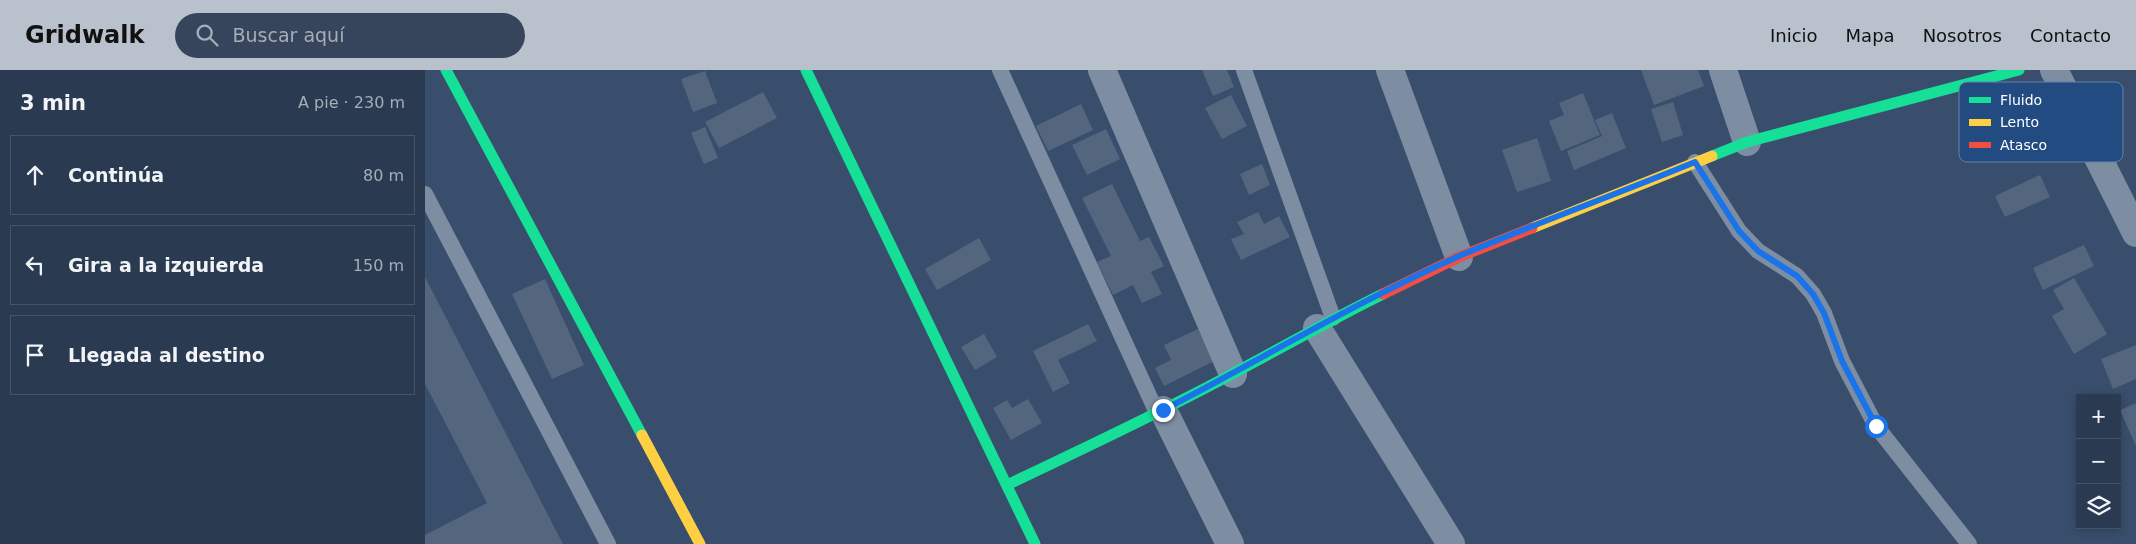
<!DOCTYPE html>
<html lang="es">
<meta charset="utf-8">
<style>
:root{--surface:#2a3a51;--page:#36455b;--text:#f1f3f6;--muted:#a5adb7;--line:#465468;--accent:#b9c1cc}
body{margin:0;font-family:"DejaVu Sans",sans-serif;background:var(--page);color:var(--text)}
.controls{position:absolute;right:15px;bottom:15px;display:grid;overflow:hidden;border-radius:0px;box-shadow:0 2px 8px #0003}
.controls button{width:45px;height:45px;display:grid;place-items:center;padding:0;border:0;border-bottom:1px solid var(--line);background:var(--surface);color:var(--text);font:25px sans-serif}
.stop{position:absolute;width:15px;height:15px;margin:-11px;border:4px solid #1a73e8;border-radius:50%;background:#fff}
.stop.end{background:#1a73e8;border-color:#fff;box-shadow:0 1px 5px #0008}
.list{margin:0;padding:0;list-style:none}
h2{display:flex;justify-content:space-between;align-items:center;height:65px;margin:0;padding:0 20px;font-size:21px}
h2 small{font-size:16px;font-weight:400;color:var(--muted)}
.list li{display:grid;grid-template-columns:32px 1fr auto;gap:15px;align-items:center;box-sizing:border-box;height:80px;margin:0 10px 10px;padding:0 10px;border:1px solid var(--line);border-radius:0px}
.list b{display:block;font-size:19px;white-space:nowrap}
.list em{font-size:16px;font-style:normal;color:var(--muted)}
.icon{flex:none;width:28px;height:28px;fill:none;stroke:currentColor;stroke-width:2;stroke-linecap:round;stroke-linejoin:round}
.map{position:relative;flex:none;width:1711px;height:474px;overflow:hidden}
header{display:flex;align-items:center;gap:30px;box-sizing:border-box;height:70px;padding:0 25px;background:var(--accent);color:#111}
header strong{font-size:24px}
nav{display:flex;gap:28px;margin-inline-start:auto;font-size:18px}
.search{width:350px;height:45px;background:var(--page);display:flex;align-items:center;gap:12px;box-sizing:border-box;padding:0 18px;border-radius:28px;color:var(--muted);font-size:19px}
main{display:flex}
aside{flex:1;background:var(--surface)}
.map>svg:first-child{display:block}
.building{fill:#54667e}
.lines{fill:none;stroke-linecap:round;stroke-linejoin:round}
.lane{stroke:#7e8ea2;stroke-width:16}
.street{stroke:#7e8ea2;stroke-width:28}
.fast{stroke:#16e098;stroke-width:11}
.slow{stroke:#ffcf43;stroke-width:11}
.jam{stroke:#f24e42;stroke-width:11}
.route{stroke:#1a73e8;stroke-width:6}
.key{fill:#224b82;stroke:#6481a8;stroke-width:1}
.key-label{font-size:14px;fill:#fff}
</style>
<header>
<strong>Gridwalk</strong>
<div class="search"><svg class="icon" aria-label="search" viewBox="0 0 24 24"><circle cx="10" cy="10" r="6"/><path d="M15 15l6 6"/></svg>Buscar aquí</div>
<nav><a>Inicio</a><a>Mapa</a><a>Nosotros</a><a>Contacto</a></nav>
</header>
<main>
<aside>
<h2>3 min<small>A pie · 230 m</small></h2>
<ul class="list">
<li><svg class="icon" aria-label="ahead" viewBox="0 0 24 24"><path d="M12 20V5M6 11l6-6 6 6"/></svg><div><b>Continúa</b></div><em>80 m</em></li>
<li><svg class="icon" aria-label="left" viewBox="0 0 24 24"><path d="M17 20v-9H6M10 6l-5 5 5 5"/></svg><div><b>Gira a la izquierda</b></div><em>150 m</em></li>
<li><svg class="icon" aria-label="arrive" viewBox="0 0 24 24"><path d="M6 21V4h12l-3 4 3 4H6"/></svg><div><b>Llegada al destino</b></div></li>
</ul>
</aside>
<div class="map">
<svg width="1711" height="474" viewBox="0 0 1711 474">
<rect width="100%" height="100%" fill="#384e6c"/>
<g class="building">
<path d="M777,0H802L809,17L788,26Z"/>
<path d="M1216,0H1273L1279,16L1229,35Z"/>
<path d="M280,1L292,33L268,42L256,9Z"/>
<path d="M338,22L352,48L294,78L280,52Z"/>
<path d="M1158,23L1175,65L1136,81L1124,51L1139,45L1134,33Z"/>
<path d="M806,25L822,56L797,69L780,38Z"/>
<path d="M1248,32L1258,65L1237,72L1226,39Z"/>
<path d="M656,34L668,60L623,81L611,56Z"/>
<path d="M1187,43L1201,78L1149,100L1142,81L1177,66L1170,50Z"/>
<path d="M280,57L293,88L279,94L266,63Z"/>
<path d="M681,59L695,89L662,105L647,75Z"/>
<path d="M1112,68L1126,111L1092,122L1077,80Z"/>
<path d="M837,94L845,115L824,125L815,104Z"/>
<path d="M1615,105L1625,127L1580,147L1570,126Z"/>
<path d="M687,114L715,171L724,167L739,196L726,202L737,224L717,233L708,215L688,225L672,192L686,186L657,128Z"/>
<path d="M833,142L839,154L854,146L865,167L816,190L806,169L819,164L812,152Z"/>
<path d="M554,168L566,190L512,220L500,199Z"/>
<path d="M1659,175L1669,196L1618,220L1608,198Z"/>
<path d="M0,207L138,474H0V465L62,433L0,314Z"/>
<path d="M1649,208L1682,264L1649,284L1627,246L1639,239L1628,220Z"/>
<path d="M120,209L159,295L127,309L87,224Z"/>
<path d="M663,254L672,271L633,290L645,313L628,322L608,281Z"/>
<path d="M773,259L789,291L739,316L730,298L746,290L739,275Z"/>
<path d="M559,264L572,287L550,300L536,277Z"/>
<path d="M1711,275V309L1688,319L1676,289Z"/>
<path d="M603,329L617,353L586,370L568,338L582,330L587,338Z"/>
<path d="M1711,333V376L1695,340Z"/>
</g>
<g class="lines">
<g class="lane">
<path d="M575,0L732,343"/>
<path d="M819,0L908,248"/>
<path d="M1270,92L1314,161L1333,181L1372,206L1388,224L1399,243L1417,291L1451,356L1544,474"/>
<path d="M0,124L183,474"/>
</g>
<g class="street">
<path d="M677,0L808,304"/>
<path d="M965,0L1034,187"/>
<path d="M1298,0L1322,72"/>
<path d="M1629,0L1711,163"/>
<path d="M892,258L1026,474"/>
<path d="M738,340L805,474"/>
</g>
<g class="fast">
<path d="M21,0L217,365"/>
<path d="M381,0L610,474"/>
<path d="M1287,86L1322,72L1594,0"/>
<path d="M582,415C657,379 733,344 807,304C858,277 907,249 958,224"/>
</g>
<g class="slow">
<path d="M1107,158L1287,86"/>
<path d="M217,365L275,474"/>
</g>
<path class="jam" d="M958,224L1034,187L1107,158"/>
</g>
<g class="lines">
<path class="route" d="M738,340C837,289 933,231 1034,186C1112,153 1192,124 1270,92L1314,161L1333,181L1372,206L1388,224L1399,243L1417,291L1451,356"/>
</g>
<rect x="1534" y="12" width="164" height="80" rx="8" class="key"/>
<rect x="1544" y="27" width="22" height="6" fill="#16e098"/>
<rect x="1544" y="49" width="22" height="7" fill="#ffcf43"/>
<rect x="1544" y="72" width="22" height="6" fill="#f24e42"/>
<g class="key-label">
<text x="1575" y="35">Fluido</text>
<text x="1575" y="57">Lento</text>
<text x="1575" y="80">Atasco</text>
</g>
</svg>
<div class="controls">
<button>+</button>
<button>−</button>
<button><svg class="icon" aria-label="layers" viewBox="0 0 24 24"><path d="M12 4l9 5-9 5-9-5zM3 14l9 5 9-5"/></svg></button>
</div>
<div class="stop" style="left:1451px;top:356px"></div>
<div class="stop end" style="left:738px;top:340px"></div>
</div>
</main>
